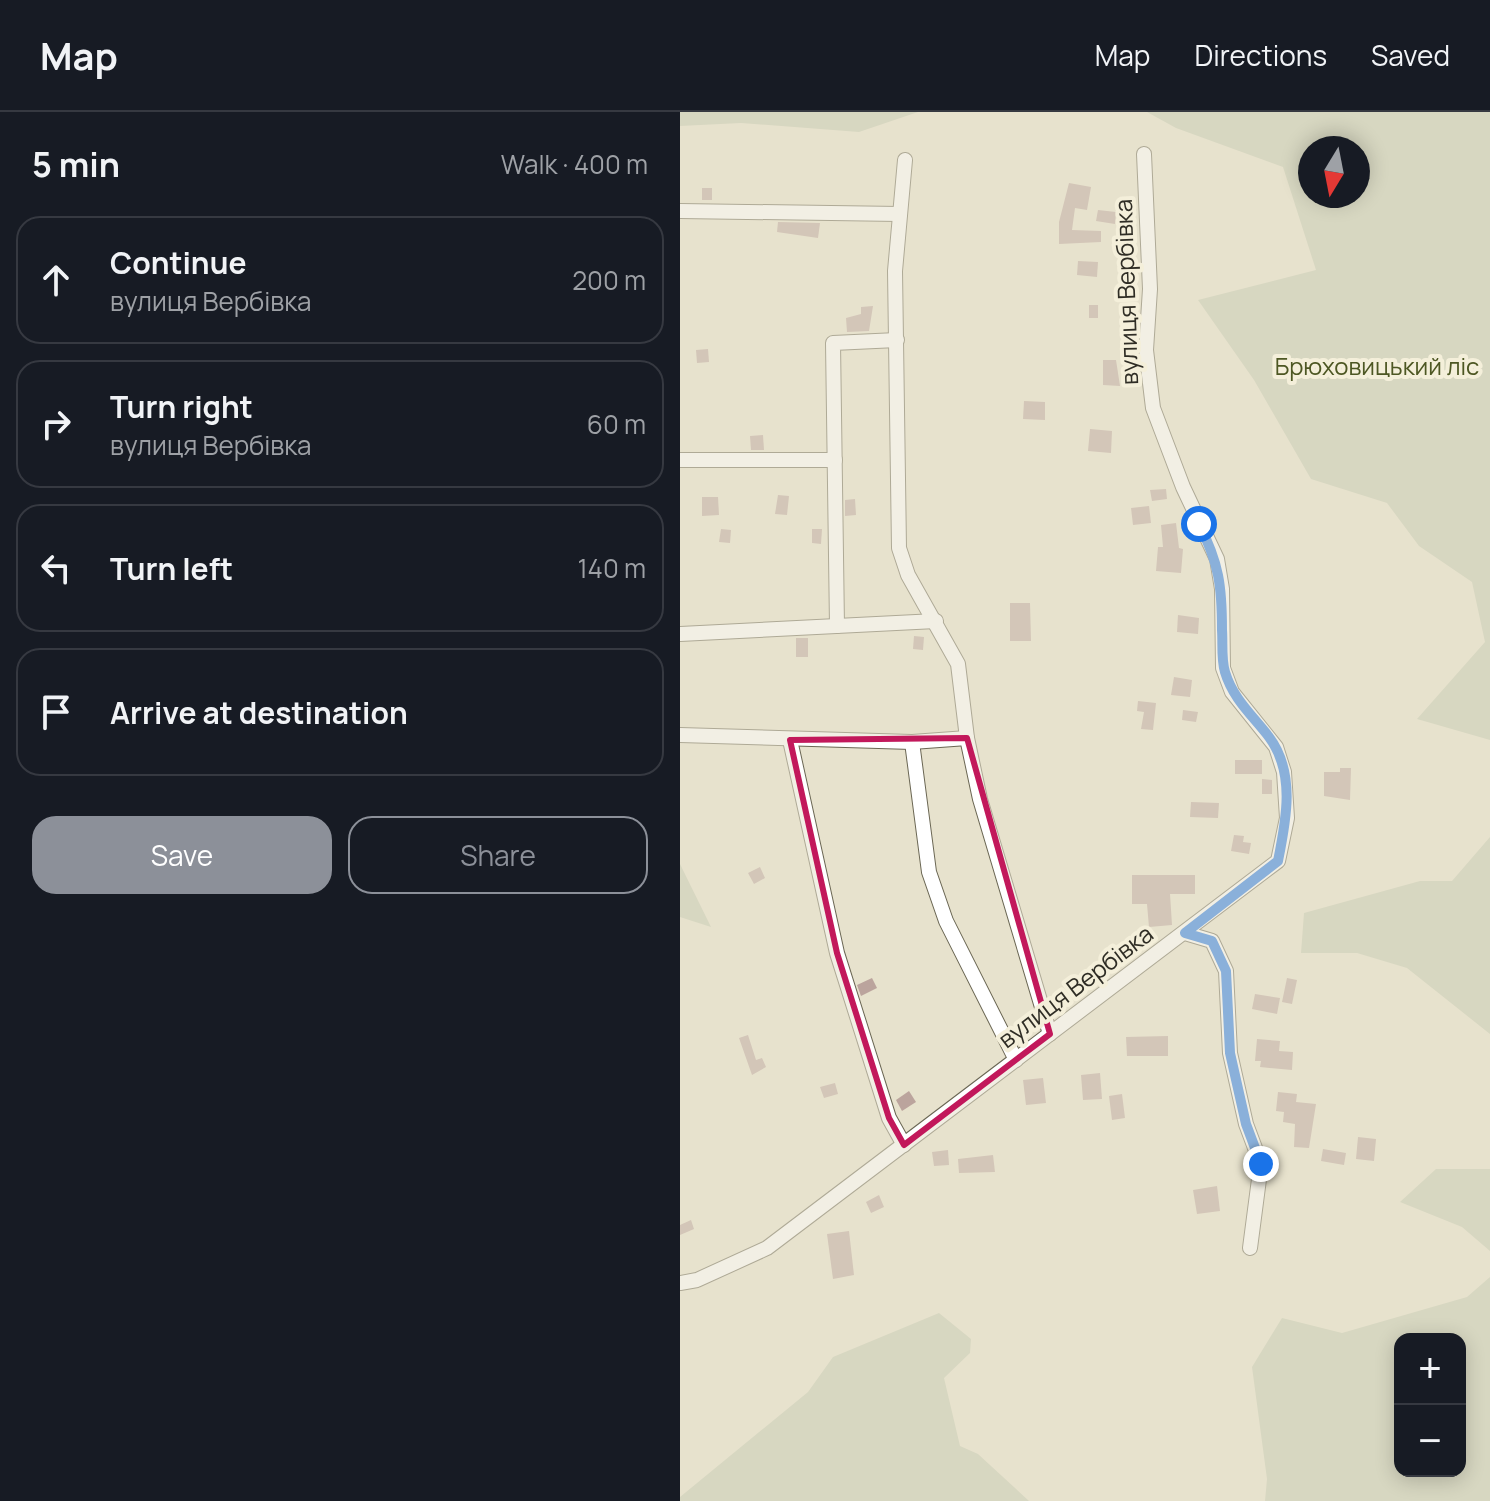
<!DOCTYPE html>
<meta charset="utf-8">
<style>
:root{--surface:#171b24;--page:#20242c;--text:#f1f3f6;--muted:#9ea1a6;--line:#363941;--accent:#8c9099}
body{margin:0;font-family:Manrope,sans-serif;background:var(--page);color:var(--text)}
.controls{position:absolute;right:24px;bottom:24px;display:grid;overflow:hidden;border-radius:16px;box-shadow:0 4px 20px #0003}
.controls button{width:72px;height:72px;display:grid;place-items:center;padding:0;border:0;border-bottom:2px solid var(--line);background:var(--surface);color:var(--text);font:40px sans-serif}
.compass{position:absolute;left:618px;top:24px;width:72px;height:72px;border-radius:50%;background:var(--surface);box-shadow:0 4px 20px #0003;rotate:190deg}
.stop{position:absolute;width:24px;height:24px;margin:-18px;border:6px solid #1a73e8;border-radius:50%;background:#fff}
.stop.end{background:#1a73e8;border-color:#fff;box-shadow:0 2px 8px #0008}
.list{margin:0;padding:0;list-style:none}
h2{display:flex;justify-content:space-between;align-items:center;height:104px;margin:0;padding:0 32px;font-size:34px}
h2 small{font-size:26px;font-weight:400;color:var(--muted)}
.list li{display:grid;grid-template-columns:52px 1fr auto;gap:24px;align-items:center;box-sizing:border-box;height:128px;margin:0 16px 16px;padding:0 16px;border:2px solid var(--line);border-radius:24px}
.list b{display:block;font-size:30px;white-space:nowrap}
.list p{margin:0;font-size:26px;white-space:nowrap;color:var(--muted)}
.list em{font-size:26px;font-style:normal;color:var(--muted)}
.actions{display:flex;gap:16px;padding:24px 32px}
.actions a{flex:1;padding:18px 0;border:2px solid var(--accent);border-radius:24px;text-align:center;font-size:28px;color:var(--accent)}
.actions .main{background:var(--accent);color:#fff}
.icon{flex:none;width:44px;height:44px;fill:none;stroke:currentColor;stroke-width:2;stroke-linecap:round;stroke-linejoin:round}
.map{position:relative;flex:none;width:810px;height:1389px;overflow:hidden}
header{display:flex;align-items:center;gap:48px;box-sizing:border-box;height:112px;padding:0 40px;background:var(--surface);border-bottom:2px solid var(--line)}
header strong{font-size:38px}
nav{display:flex;gap:44px;margin-inline-start:auto;font-size:28px}
main{display:flex}
aside{flex:1;background:var(--surface)}
.map>svg:first-child{display:block}
.green{fill:#c4cab1;fill-rule:evenodd}
.building{fill:#bba49d}
.lines{fill:none;stroke-linecap:round;stroke-linejoin:round}
.street-casing{stroke:#6a6653;stroke-width:16}
.street{stroke:#fff;stroke-width:14}
.route{stroke:#1a73e8;stroke-width:10}
.marked{fill:none;stroke:#c2185b;stroke-width:6;stroke-linejoin:round}
.labels{text-anchor:middle;stroke-width:8;stroke-linejoin:round;paint-order:stroke}
.street-label{font-size:24px;fill:#2f2d25;stroke:#f4efda}
.park-label{font-size:24px;fill:#4d5723;stroke:#f4efda}
</style>
<header>
<strong>Map</strong>
<nav><a>Map</a><a>Directions</a><a>Saved</a></nav>
</header>
<main>
<aside>
<h2>5 min<small>Walk · 400 m</small></h2>
<ul class="list">
<li><svg class="icon" aria-label="ahead" viewBox="0 0 24 24"><path d="M12 20V5M6 11l6-6 6 6"/></svg><div><b>Continue</b><p>вулиця Вербівка</p></div><em>200 m</em></li>
<li><svg class="icon" aria-label="right" viewBox="0 0 24 24"><path d="M7 20v-9h11M14 6l5 5-5 5"/></svg><div><b>Turn right</b><p>вулиця Вербівка</p></div><em>60 m</em></li>
<li><svg class="icon" aria-label="left" viewBox="0 0 24 24"><path d="M17 20v-9H6M10 6l-5 5 5 5"/></svg><div><b>Turn left</b></div><em>140 m</em></li>
<li><svg class="icon" aria-label="arrive" viewBox="0 0 24 24"><path d="M6 21V4h12l-3 4 3 4H6"/></svg><div><b>Arrive at destination</b></div></li>
</ul>
<div class="actions"><a class="main">Save</a><a>Share</a></div>
</aside>
<div class="map">
<svg width="810" height="1389" viewBox="0 0 810 1389">
<rect width="100%" height="100%" fill="#e7e2cd"/>
<g class="green">
<path d="M0,0H238L179,20L61,11L0,14Z"/>
<path d="M467,0H810V628L737,607L805,530L792,470L739,434L707,391L631,367L574,268L518,188L636,158L603,55L496,16ZM630,36H678V84H630Z"/>
<path d="M810,725V922L727,856L677,841H621L624,801L740,769H772Z"/>
<path d="M0,752L31,815L0,805Z"/>
<path d="M756,1057H810V1139L782,1115L720,1090Z"/>
<path d="M810,1165V1389H585L587,1367L572,1255L602,1206L662,1221L787,1185ZM720,1227H780V1359H720Z"/>
<path d="M259,1201L291,1227L290,1241L264,1266L280,1334L298,1342L349,1389H0V1385L128,1280L153,1245Z"/>
</g>
<g class="building">
<path d="M389,71L411,75L407,98L395,96L392,118L421,119V130L379,132V110Z"/>
<rect x="22" y="76" width="10" height="12"/>
<path d="M418,98L436,100L435,112L416,109Z"/>
<path d="M98,110L140,111L138,126L97,120Z"/>
<path d="M398,149L418,150L417,165L397,163Z"/>
<rect x="409" y="193" width="9" height="13"/>
<path d="M193,194L189,219L167,220L166,206L181,202V195Z"/>
<path d="M28,237L29,250L17,251L16,238Z"/>
<path d="M423,248H436L440,274L423,273Z"/>
<path d="M344,289L365,290V308L343,307Z"/>
<path d="M410,317L432,319L431,341L408,339Z"/>
<path d="M83,323L84,338H71L70,324Z"/>
<path d="M486,377L487,387L472,389L470,378Z"/>
<path d="M98,383L109,384L107,403L95,402Z"/>
<path d="M22,385H38L39,403L22,404Z"/>
<path d="M175,387L176,403L165,404V388Z"/>
<path d="M469,394L471,411L453,413L451,396Z"/>
<path d="M496,411L499,436L503,437L501,461L476,459L478,435H483L481,413Z"/>
<path d="M41,417L51,418L50,431L39,430Z"/>
<path d="M132,417H142L141,432L132,431Z"/>
<path d="M330,491H350L351,529H330Z"/>
<path d="M498,503L519,506L518,522L497,520Z"/>
<path d="M234,524L244,525L243,538L233,537Z"/>
<rect x="116" y="526" width="12" height="19"/>
<path d="M494,565L512,568L510,585L491,583Z"/>
<path d="M458,589L476,591L473,618L461,617L464,600L457,599Z"/>
<path d="M503,598L518,600L516,610L502,608Z"/>
<rect x="555" y="648" width="27" height="14"/>
<path d="M660,656H671L670,688L644,684V660H660Z"/>
<path d="M582,667L592,668V682H582Z"/>
<path d="M511,690L539,691L538,706L510,705Z"/>
<path d="M554,723L564,724L563,730L571,731L569,742L551,739Z"/>
<path d="M80,755L85,766L74,772L68,761Z"/>
<path d="M452,763H515V782H490L492,813L469,815L467,792H452Z"/>
<path d="M192,866L197,876L181,884L177,873Z"/>
<path d="M607,866L617,868L612,892L602,890Z"/>
<path d="M575,882L600,886L597,902L572,897Z"/>
<path d="M68,923L76,948L82,946L86,955L72,963L59,926Z"/>
<path d="M488,924V944H447L446,925Z"/>
<path d="M577,927L600,929L599,939L613,940L612,958L580,955L581,949H575Z"/>
<path d="M420,961L422,987L403,988L401,963Z"/>
<path d="M363,966L366,991L346,993L343,968Z"/>
<path d="M155,971L158,982L144,986L140,975Z"/>
<path d="M229,979L236,990L222,999L216,988Z"/>
<path d="M598,980L617,982L616,990L636,992L629,1036L614,1035L615,1012L603,1010L604,1000L596,999Z"/>
<path d="M442,982L445,1006L432,1008L429,984Z"/>
<path d="M678,1025L696,1027L694,1049L676,1047Z"/>
<path d="M643,1037L666,1041L664,1053L641,1049Z"/>
<path d="M268,1038L269,1053L254,1054L252,1040Z"/>
<path d="M313,1043L315,1060L279,1061L278,1047Z"/>
<path d="M537,1074L540,1099L517,1102L513,1078Z"/>
<path d="M199,1083L204,1095L191,1101L186,1090Z"/>
<path d="M11,1108L14,1117L0,1123V1113Z"/>
<path d="M169,1119L174,1163L153,1167L147,1122Z"/>
</g>
<g class="lines">
<defs>
<g id="street">
<path d="M225,48L215,159L219,436L228,463L278,552L287,626L300,687L370,922"/>
<path d="M0,99L220,102"/>
<path d="M0,348H155"/>
<path d="M157,514L153,231L217,228"/>
<path d="M0,522L256,509"/>
<path d="M0,623L232,630L287,626"/>
<path d="M110,628L157,841L209,1006L224,1033"/>
<path d="M232,630L249,760L266,809L336,948"/>
<path d="M505,821L532,829L546,859L550,941L566,1012L581,1052L570,1136"/>
<path d="M0,1171L17,1168L87,1136L598,749L607,706L604,660L596,635L552,580L543,556L542,477L537,447L503,375L473,296L466,238L470,177L464,42"/>
</g>
</defs>
<use href="#street" class="street-casing"/>
<use href="#street" class="street"/>
</g>
<g class="lines">
<path class="route" d="M519,412C539,451 542,474 542,518C543,531 541,547 545,560C553,587 573,604 589,625C616,661 606,709 598,749L505,821L532,829L546,859L550,941L566,1012L581,1052"/>
</g>
<path d="M0 0H810V1389H0ZM287,626L370,922L224,1033L209,1006L157,841L110,628Z" fill="#e7e2cd" fill-opacity=".55" fill-rule="evenodd"/>
<path class="marked" d="M287,626L370,922L224,1033L209,1006L157,841L110,628Z"/>
<g class="labels">
<g class="street-label">
<text transform="translate(447 180) rotate(-92)" y="8">вулиця Вербівка</text>
<text transform="translate(396 875) rotate(-37)" y="8">вулиця Вербівка</text>
</g>
<g class="park-label">
<text x="697" y="263">Брюховицький ліс</text>
</g>
</g>
</svg>
<div class="controls">
<button>+</button>
<button>−</button>
</div>
<svg class="compass" viewBox="-18 -18 36 36"><path d="M0-13l5 13h-10z" fill="#e53935"/><path d="M0 13l5-13h-10z" fill="#9ea1a6"/></svg>
<div class="stop" style="left:519px;top:412px"></div>
<div class="stop end" style="left:581px;top:1052px"></div>
</div>
</main>
